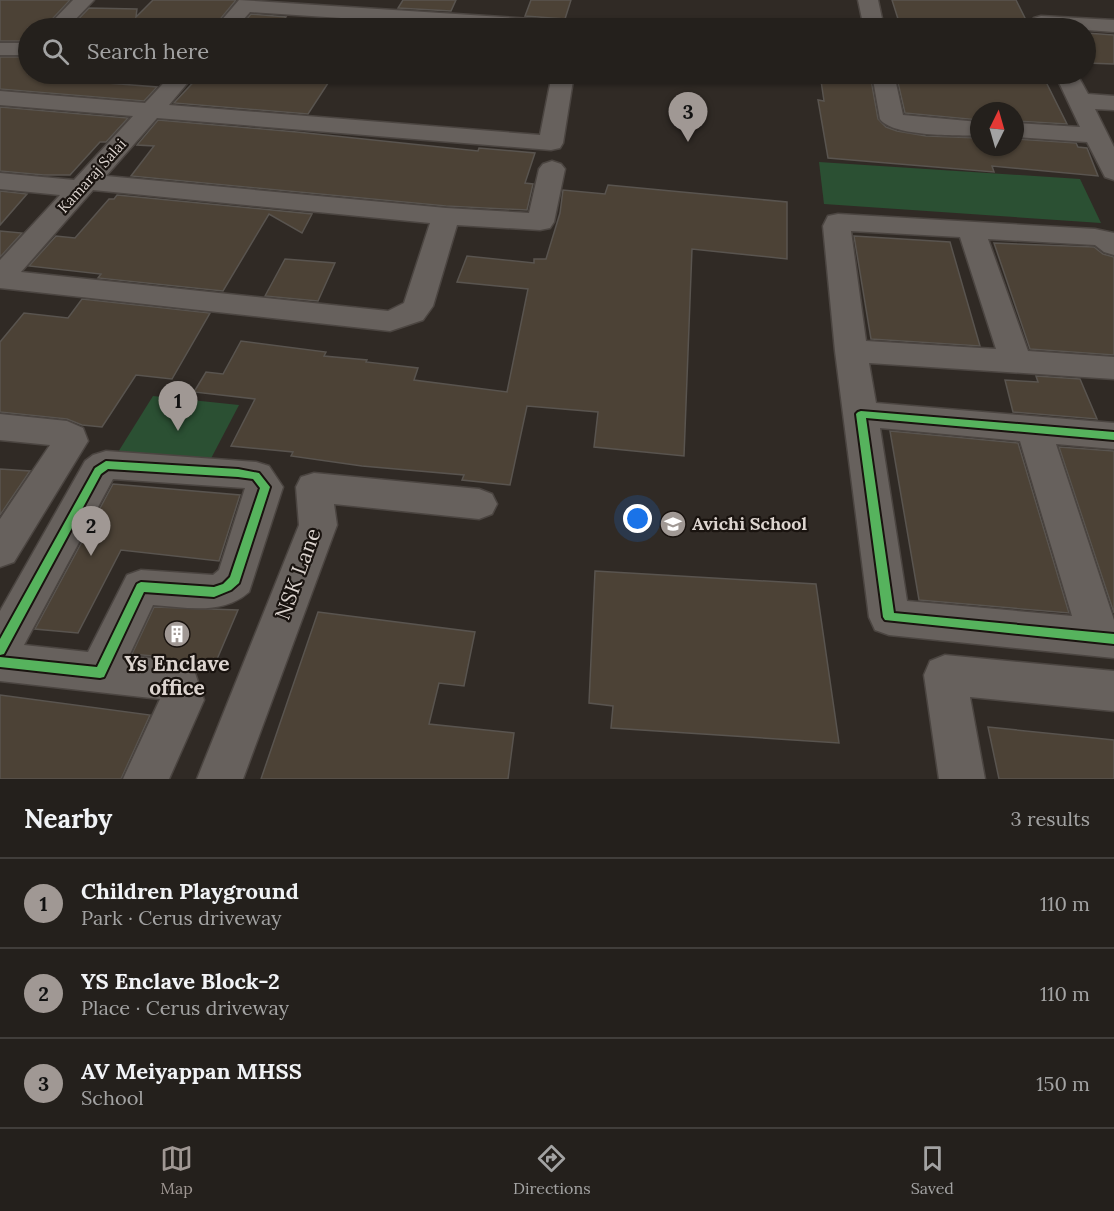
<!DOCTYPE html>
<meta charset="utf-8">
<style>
:root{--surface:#24201c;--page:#2c2825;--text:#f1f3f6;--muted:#a3a3a3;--line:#413e3b;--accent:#a09894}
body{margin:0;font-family:Lora,serif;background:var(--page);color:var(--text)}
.compass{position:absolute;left:970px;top:102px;width:54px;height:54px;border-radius:50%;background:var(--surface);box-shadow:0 2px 4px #0004;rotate:5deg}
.you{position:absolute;left:638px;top:519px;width:21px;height:21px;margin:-15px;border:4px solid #fff;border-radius:50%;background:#1a73e8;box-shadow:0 0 0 9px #1a73e833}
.badge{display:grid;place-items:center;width:39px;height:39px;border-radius:50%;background:var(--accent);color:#111;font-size:20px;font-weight:700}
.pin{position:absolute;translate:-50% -50px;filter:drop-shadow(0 2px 3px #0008)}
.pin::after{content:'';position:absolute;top:32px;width:21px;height:18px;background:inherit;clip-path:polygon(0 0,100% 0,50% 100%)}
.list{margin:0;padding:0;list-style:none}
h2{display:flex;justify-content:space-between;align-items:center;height:78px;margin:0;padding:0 24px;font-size:26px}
h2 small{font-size:20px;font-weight:400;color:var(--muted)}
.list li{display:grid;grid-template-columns:39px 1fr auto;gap:18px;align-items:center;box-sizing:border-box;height:90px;padding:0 24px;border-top:2px solid var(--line)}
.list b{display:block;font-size:22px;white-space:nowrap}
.list p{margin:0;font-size:20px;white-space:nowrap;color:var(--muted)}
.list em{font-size:20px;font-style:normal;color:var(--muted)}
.icon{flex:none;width:33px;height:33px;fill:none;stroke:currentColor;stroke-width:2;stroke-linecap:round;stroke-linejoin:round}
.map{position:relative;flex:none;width:1114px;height:779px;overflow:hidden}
.search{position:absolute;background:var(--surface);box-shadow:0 2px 4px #0004;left:18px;right:18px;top:18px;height:66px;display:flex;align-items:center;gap:15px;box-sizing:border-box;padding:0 21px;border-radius:33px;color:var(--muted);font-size:22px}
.sheet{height:348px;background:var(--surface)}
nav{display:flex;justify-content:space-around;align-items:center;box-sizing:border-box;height:84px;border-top:2px solid var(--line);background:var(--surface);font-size:16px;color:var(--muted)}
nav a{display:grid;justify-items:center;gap:3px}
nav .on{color:var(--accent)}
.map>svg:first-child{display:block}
.green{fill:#2b5033}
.building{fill:#4c4236;stroke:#59544f;stroke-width:1.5}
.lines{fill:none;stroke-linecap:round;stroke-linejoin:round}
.minor-casing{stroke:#4b4541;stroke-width:3}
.minor{fill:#67615d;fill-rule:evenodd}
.cycleway-casing{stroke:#19130f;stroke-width:4}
.cycleway{fill:#56b35d;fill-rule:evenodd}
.labels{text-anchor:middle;stroke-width:4.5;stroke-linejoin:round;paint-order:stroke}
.far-street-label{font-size:15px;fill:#dcd4cf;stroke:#19130f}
.poi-label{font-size:18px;font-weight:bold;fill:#dcd4cf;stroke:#19130f;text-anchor:start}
.near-street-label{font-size:21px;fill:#dcd4cf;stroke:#19130f}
.near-poi-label{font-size:21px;font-weight:bold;fill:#dcd4cf;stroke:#19130f}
</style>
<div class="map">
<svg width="1114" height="779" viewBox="0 0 1114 779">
<rect width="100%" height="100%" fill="#302a25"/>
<g class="green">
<path d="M819,162L1080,179L1101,223L824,204Z"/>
<path d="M153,396L239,405L206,468L115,457Z"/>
</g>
<g class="building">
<path d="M0,0H70L44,28H28V41H0Z"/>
<path d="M153,0H236L213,28H70L89,8L137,9L136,17Z"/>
<path d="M403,0H456L451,11L398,8Z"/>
<path d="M531,0H571L565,19L525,16Z"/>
<path d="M892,0H1016L1030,28H965L964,25L899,22Z"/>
<path d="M251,14L286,17L278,28H239Z"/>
<path d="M389,23L443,27L386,28Z"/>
<path d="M1086,33L1114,35V64L1086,63Z"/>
<path d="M0,57H28V74H48L43,78L157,87L144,101L0,89Z"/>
<path d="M201,74H334L308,114L174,103Z"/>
<path d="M820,74H870L878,119L886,127L897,131L926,136L979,138V147H1015V139L1076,143L1078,147L1087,148L1098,176L992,166L994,172L828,158L818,100L824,101Z"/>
<path d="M896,74H1042L1067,124L1015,121V111H979V120L905,113Z"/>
<path d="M0,107L128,118L106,142H100L70,175H44L0,171Z"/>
<path d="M158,120L297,132L478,151L479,148L535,153L525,183L533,184L527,210L446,206L131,176L154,146L137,145Z"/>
<path d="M608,185L787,202V259L692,249L684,456L594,447L598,412L527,406L510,485L462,480L464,475L362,466L291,456L293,452L231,446L255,399L194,392L206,372L223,374L241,341L326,352L324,356L367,360L366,362L418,368L414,380L507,392L528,289L457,282L467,256L534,263V259H546L560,213L563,190L605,194Z"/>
<path d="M0,191L27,194L0,225Z"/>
<path d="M117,195L312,214L302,233L269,214L223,291L98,278L101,274L29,266L56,236L75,238L109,199H114Z"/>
<path d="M0,231L22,233L0,257Z"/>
<path d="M854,236L950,242L980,346L871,339Z"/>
<path d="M994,243L1094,247L1103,254L1114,257V355L1030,349Z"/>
<path d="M285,259L335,263L318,301L265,296Z"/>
<path d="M82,299L210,313L172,379L136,375L102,427L82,425L67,419L0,412V342L24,313L68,318Z"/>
<path d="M1036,376L1080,379L1097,419L1013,412L1005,380L1038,382Z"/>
<path d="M890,431L1018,443L1069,613L919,600Z"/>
<path d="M1059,447L1114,451V613Z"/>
<path d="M0,469L30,471L0,515Z"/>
<path d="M113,484L240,495L219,561L121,550L78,633L35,629Z"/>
<path d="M595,571L816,584L839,743L611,728L613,706L589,703Z"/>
<path d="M154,607L238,610L212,671L195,669L163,657L132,654Z"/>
<path d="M318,612L475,632L464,686L439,683L429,724L514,733L508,779H261Z"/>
<path d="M0,695L150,715L121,779H0Z"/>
<path d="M988,727L1114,740V779H999Z"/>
</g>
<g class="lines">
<defs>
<g id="minor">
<path d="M73,0H94L67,28H46Z"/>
<path d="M239,0L579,22L586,24L589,28H493L250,12L236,28H215Z"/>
<path d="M858,0H878L884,28H864Z"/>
<path d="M1041,16L1114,20V32L1034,26L1031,22L1034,18Z"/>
<rect x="0" y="43" width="28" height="12"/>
<path d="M172,74H195L169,105L540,135L552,74H574L563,143L560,148L551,150L157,118L106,176L446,208L529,213L539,169L543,164L552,161L561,164L565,169L554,222L550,228L540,230L457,225L433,306L423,320L390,331L0,288V260L60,195L0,189V173L74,180L133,116L0,105V91L145,103ZM93,190L430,223L404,303L388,311L21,272Z"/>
<path d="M872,74H894L903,115L979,122V136C957,135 893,137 880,119Z"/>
<path d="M1055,74H1077L1088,94L1114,96V110L1095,109L1114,147V180L1105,177L1087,142L1015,137V123L1080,127Z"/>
<path d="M838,214L1095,229L1114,233V255L1104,252L1095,245L988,239L1028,351L1114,357V379L869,363L876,403L1114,423V449L1056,444L1114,620V658L889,635L875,630L869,617L835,351L823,226L828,216ZM851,231L960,237L996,349L866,341ZM880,428L1020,441L1072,616L907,601Z"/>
<path d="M0,414L67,421L83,428L88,441L14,562L0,567V519L50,445L0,440Z"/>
<path d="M106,451L256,462L269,466L283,487L249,592C222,616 186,607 153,605L129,656L163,659L194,670L204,700L169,779H123L160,699L0,681V611L85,461L93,455ZM113,479L245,488L219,570L213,575L141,570L127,575L88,652L24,645Z"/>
<path d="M314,473L479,489L492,494L497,504L492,514L479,519L334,504L337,525L243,779H197L299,525L296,487L301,477Z"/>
<path d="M945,655L1114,671V711L970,697L985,779H939L924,675L930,661Z"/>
</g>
</defs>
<use href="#minor" class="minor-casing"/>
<use href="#minor" class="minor"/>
<defs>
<g id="cycleway">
<path d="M861,411L1114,432V440L866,418L894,613L1114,634V644L885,620L883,617L856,414L858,412Z"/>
<path d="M106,461L238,469L259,473L270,487L239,583L231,590L214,597L144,592L104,677L100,678L0,667V657L97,667L137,584L141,582L214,587L223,584L230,577L260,488L253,479L238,477L108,469L101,474L4,654L0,655V639L95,468Z"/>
</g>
</defs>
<use href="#cycleway" class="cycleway-casing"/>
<use href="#cycleway" class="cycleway"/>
</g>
<defs>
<symbol id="school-disc" viewBox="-11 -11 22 22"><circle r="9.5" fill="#a09894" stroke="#19130f"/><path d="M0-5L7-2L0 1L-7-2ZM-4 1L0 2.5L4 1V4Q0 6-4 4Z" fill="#fff"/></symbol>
<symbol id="building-disc" viewBox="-11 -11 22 22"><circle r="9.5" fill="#a09894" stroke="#19130f"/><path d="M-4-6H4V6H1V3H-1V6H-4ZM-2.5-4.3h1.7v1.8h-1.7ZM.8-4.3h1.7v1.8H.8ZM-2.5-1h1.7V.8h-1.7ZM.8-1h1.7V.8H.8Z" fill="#fff"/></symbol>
</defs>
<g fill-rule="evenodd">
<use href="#school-disc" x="658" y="509" width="30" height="30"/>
<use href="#building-disc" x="162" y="619" width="30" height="30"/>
</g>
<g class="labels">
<g class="far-street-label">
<text transform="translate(92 176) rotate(-48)" y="5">Kamaraj Salai</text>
</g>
<g class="poi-label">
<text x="692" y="530">Avichi School</text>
</g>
<g class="near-street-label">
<text transform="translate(298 574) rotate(-70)" y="7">NSK Lane</text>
</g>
<g class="near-poi-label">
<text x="177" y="671">Ys Enclave<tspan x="177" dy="24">office</tspan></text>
</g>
</g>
</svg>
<svg class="compass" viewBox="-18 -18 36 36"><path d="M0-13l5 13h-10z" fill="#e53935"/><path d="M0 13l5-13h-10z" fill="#a3a3a3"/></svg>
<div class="you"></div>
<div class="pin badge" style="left:178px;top:431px">1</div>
<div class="pin badge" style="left:91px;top:556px">2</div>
<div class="pin badge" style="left:688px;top:142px">3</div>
<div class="search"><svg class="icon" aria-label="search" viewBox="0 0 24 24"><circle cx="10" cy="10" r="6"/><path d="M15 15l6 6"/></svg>Search here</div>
</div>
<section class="sheet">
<h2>Nearby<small>3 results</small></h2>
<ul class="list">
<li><span class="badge">1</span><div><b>Children Playground</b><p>Park · Cerus driveway</p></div><em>110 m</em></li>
<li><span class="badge">2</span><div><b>YS Enclave Block-2</b><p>Place · Cerus driveway</p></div><em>110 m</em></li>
<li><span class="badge">3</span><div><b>AV Meiyappan MHSS</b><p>School</p></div><em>150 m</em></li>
</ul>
</section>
<nav>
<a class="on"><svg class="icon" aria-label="map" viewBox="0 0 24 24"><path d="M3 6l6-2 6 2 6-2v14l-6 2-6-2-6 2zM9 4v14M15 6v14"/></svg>Map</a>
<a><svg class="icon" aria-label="directions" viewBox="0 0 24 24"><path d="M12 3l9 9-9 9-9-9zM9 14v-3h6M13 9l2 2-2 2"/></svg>Directions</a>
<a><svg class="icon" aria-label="saved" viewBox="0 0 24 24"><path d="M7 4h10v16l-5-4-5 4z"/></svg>Saved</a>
</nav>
